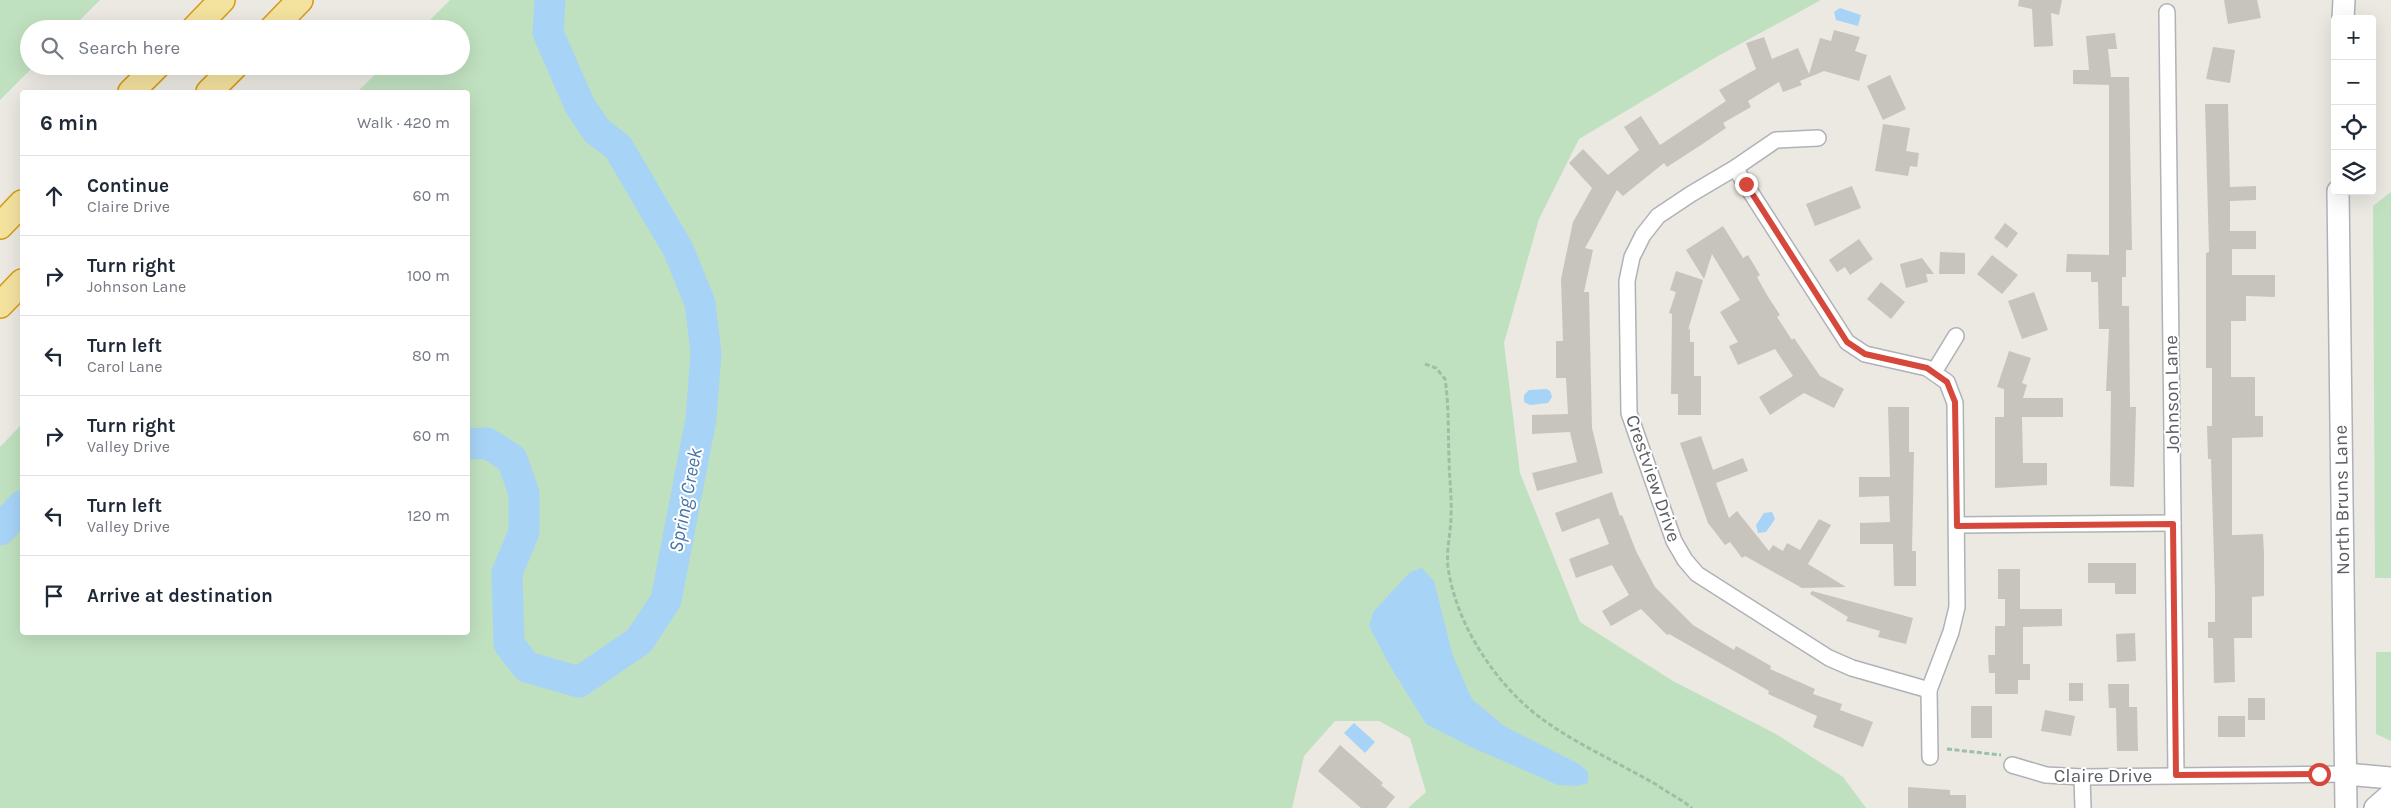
<!DOCTYPE html>
<meta charset="utf-8">
<style>
:root{--surface:#fff;--page:#f6f6f7;--text:#1f2937;--muted:#747a83;--line:#e0e1e3}
body{margin:0;font-family:Karla,sans-serif;background:var(--page);color:var(--text)}
.controls{position:absolute;right:15px;top:15px;display:grid;overflow:hidden;border-radius:5px;box-shadow:0 5px 20px #0002}
.controls button{width:45px;height:45px;display:grid;place-items:center;padding:0;border:0;border-bottom:1px solid var(--line);background:var(--surface);color:var(--text);font:25px sans-serif}
.stop{position:absolute;width:15px;height:15px;margin:-11px;border:4px solid #d7483c;border-radius:50%;background:#fff}
.stop.end{background:#d7483c;border-color:#fff;box-shadow:0 1px 5px #0008}
.list{margin:0;padding:0;list-style:none}
h2{display:flex;justify-content:space-between;align-items:center;height:65px;margin:0;padding:0 20px;font-size:21px}
h2 small{font-size:16px;font-weight:400;color:var(--muted)}
.list li{display:grid;grid-template-columns:32px 1fr auto;gap:15px;align-items:center;box-sizing:border-box;height:80px;padding:0 20px;border-top:1px solid var(--line)}
.list b{display:block;font-size:19px;white-space:nowrap}
.list p{margin:0;font-size:16px;white-space:nowrap;color:var(--muted)}
.list em{font-size:16px;font-style:normal;color:var(--muted)}
.icon{flex:none;width:28px;height:28px;fill:none;stroke:currentColor;stroke-width:2;stroke-linecap:round;stroke-linejoin:round}
.map{position:relative;flex:none;width:2391px;height:808px;overflow:hidden}
.search{position:absolute;background:var(--surface);box-shadow:0 5px 20px #0002;left:20px;top:20px;width:450px;height:55px;display:flex;align-items:center;gap:12px;box-sizing:border-box;padding:0 18px;border-radius:28px;color:var(--muted);font-size:19px}
.panel{position:absolute;background:var(--surface);box-shadow:0 5px 20px #0002;left:20px;top:90px;width:450px;height:545px;border-radius:5px}
.map>svg:first-child{display:block}
.green{fill:#c0e1c0}
.water{fill:#a7d4f6}
.lines{fill:none;stroke-linecap:round;stroke-linejoin:round}
.river{stroke:#a7d4f6;stroke-width:31}
.building{fill:#c7c4be}
.minor-casing{stroke:#afb2b6;stroke-width:18}
.secondary-casing{stroke:#aeb1b6;stroke-width:24}
.trunk-casing{stroke:#d69a17;stroke-width:28}
.path{stroke:#9ac1a5;stroke-width:3;stroke-dasharray:5 2.5;stroke-linecap:butt}
.minor{stroke:#fff;stroke-width:15}
.secondary{stroke:#fff;stroke-width:21}
.trunk{stroke:#f4e29f;stroke-width:25}
.route{stroke:#d7483c;stroke-width:6}
.labels{text-anchor:middle;stroke-width:4;stroke-linejoin:round;paint-order:stroke}
.street-label{font-size:19px;fill:#5a5d61;stroke:#fff}
.water-label{font-size:20px;font-style:italic;fill:#4775a6;stroke:#fff}
</style>
<div class="map">
<svg width="2391" height="808" viewBox="0 0 2391 808">
<rect width="100%" height="100%" fill="#ebe9e2"/>
<g class="green">
<path d="M0,0H100L71,29H29V66H34L0,100Z"/>
<path d="M450,0H1821L1718,56L1579,139L1539,219L1504,343L1520,473L1580,622L1673,681L1776,734L1843,777L1866,808H1408L1426,792L1410,738L1379,721H1335L1304,756L1292,808H0V447L22,424V632H468V92H357L384,66H461V29H421Z"/>
<path d="M2391,192V578H2375L2373,206Z"/>
<path d="M2376,652H2391V741L2376,734Z"/>
</g>
<g class="water">
<path d="M1840,8L1861,15L1858,26L1836,20L1834,12Z"/>
<path d="M1547,389L1550,391L1552,397L1548,403L1530,405L1524,402V395L1529,390Z"/>
<path d="M1772,512L1775,519L1766,532L1758,533L1756,525L1764,513Z"/>
<path d="M1422,568L1434,581L1453,656L1472,699L1504,726L1579,764L1588,772V783L1577,786L1558,785L1471,747L1426,724L1390,666L1369,626L1373,612L1410,572Z"/>
<path d="M1354,723L1375,742L1365,753L1344,733Z"/>
</g>
<g class="lines">
<g class="river">
<path d="M468,444L487,443L512,459L524,493V532L507,573L509,644L527,667L579,682L639,641L666,600L701,419L706,353L700,303L678,249L618,147L597,131L580,106L548,33L550,0"/>
<path d="M0,530L22,506"/>
</g>
</g>
<g class="building">
<path d="M2019,0H2062L2059,15L2051,13L2053,46L2034,47L2032,9L2018,6Z"/>
<path d="M2224,0H2257L2261,18L2228,24Z"/>
<path d="M1834,30L1860,37L1855,51L1867,55L1859,81L1824,71L1800,81L1802,85L1783,92L1779,82L1748,101L1751,107L1723,123L1726,128L1701,145L1667,167L1664,163L1623,196L1617,190L1585,248L1593,250L1584,292H1589L1592,428L1603,473L1537,491L1532,473L1577,462L1570,432L1532,434V415L1568,414L1566,378H1556V341H1563L1561,279L1573,222L1592,188L1569,163L1583,149L1608,175L1639,150L1624,127L1641,116L1660,145L1726,101L1719,90L1756,69L1746,43L1764,37L1772,59L1798,48L1809,74L1820,38L1831,41Z"/>
<path d="M2115,33L2117,49H2108L2111,77H2129L2132,250H2126V277H2122V306H2129L2130,407H2136L2134,487L2110,486L2111,391H2106L2109,329H2099L2098,282H2091V272H2066L2067,254L2109,255V85L2073,84V70H2089L2086,36Z"/>
<path d="M2213,47L2235,50L2230,83L2206,79Z"/>
<path d="M1890,75L1906,109L1883,120L1867,86Z"/>
<path d="M2205,104H2228L2230,187L2256,186V200L2230,201V231H2256V249H2232V275H2275V297L2246,296V321H2231V377H2255V416H2263V437L2232,438V535L2263,534L2264,553V596L2252,597V638H2234L2235,682L2214,683L2213,638H2208V622H2215V592L2211,459H2208L2207,426H2212V368H2206V253L2209,252Z"/>
<path d="M1883,124L1910,128L1906,151L1919,153L1917,167L1910,166L1908,176L1875,171Z"/>
<path d="M1852,186L1861,208L1815,226L1806,204Z"/>
<path d="M2005,223L2018,233L2007,248L1994,238Z"/>
<path d="M1723,226L1743,258L1748,255L1760,275L1757,277L1767,295L1780,315L1777,317L1792,340L1794,338L1820,376L1844,389L1834,408L1804,393L1770,415L1759,397L1793,376L1775,349L1738,365L1729,346L1738,342L1720,312L1740,300L1712,254L1704,279L1686,250Z"/>
<path d="M1859,239L1873,259L1850,275L1845,267L1837,272L1829,260Z"/>
<path d="M1940,252L1965,253V274H1939Z"/>
<path d="M1992,255L2018,275L2002,294L1977,274Z"/>
<path d="M1922,258L1934,274H1926L1928,282L1906,288L1900,264Z"/>
<path d="M1676,271L1703,280L1688,330L1690,328V342H1694V376H1701V415H1678V394H1671L1672,314L1669,313L1676,292L1670,290Z"/>
<path d="M1881,282L1905,302L1891,319L1867,299Z"/>
<path d="M2034,292L2048,330L2022,339L2008,301Z"/>
<path d="M2009,351L2031,358L2022,383L2027,385L2023,398H2063V417H2022L2023,463H2047V485L1995,488V417H2004V389L1997,387Z"/>
<path d="M1888,407H1909V452H1914L1912,551H1916V586H1894L1893,544H1860V523L1890,522L1889,496L1859,497V477H1890Z"/>
<path d="M1701,436L1713,470L1743,458L1748,471L1716,483L1729,518L1737,511L1769,551L1773,545L1783,551L1787,543L1800,550L1819,519L1831,525L1808,564L1846,587L1802,588L1745,556L1742,558L1730,542L1725,545L1708,523L1680,443Z"/>
<path d="M1612,492L1620,516L1622,515L1636,551L1655,587L1693,625L1734,650L1736,646L1771,666L1770,669L1815,689L1813,694L1842,704L1840,710L1873,722L1863,747L1813,727L1817,716L1768,694L1769,691L1669,634L1667,635L1641,609L1611,626L1602,611L1629,595L1612,565L1576,578L1569,559L1609,544L1599,518L1562,532L1555,513Z"/>
<path d="M2088,563H2136V594H2115V583H2088Z"/>
<path d="M1998,569H2020V609H2062V626L2023,627V664H2030V680H2018V694H1995V673H1989L1988,655H1995V626H2005V599H1998Z"/>
<path d="M1812,591L1913,618L1906,644L1878,637L1880,631L1846,621L1848,617L1810,594Z"/>
<path d="M2135,633L2136,661L2117,662L2116,634Z"/>
<rect x="2069" y="683" width="14" height="18"/>
<path d="M2108,684H2129V707H2137L2138,751H2117L2116,708H2109Z"/>
<rect x="2248" y="698" width="17" height="22"/>
<rect x="1971" y="706" width="21" height="32"/>
<path d="M2045,710L2075,716L2071,736L2041,731Z"/>
<rect x="2218" y="716" width="27" height="21"/>
<path d="M1340,745L1383,783L1381,785L1395,797L1386,808H1361L1318,771Z"/>
<path d="M1908,787L1950,790V795H1966V808H1908Z"/>
</g>
<g class="lines">
<defs>
<g id="minor">
<path d="M2167,12L2176,775"/>
<path d="M1818,138L1776,140L1735,168L1691,194L1658,216L1643,235L1632,257L1627,281L1629,413L1674,541L1685,560L1697,574L1829,658L1852,668L1929,690"/>
<path d="M1735,168L1847,342L1865,354L1927,368L1947,382L1955,403L1957,607L1951,632L1929,690L1930,757"/>
<path d="M1934,372L1956,336"/>
<path d="M1957,525L2173,523"/>
<path d="M2012,765L2046,775L2082,777L2346,774"/>
<path d="M2082,777L2083,808"/>
</g>
<g id="secondary">
<path d="M2343,19L2344,0"/>
<path d="M2338,191L2346,808"/>
<path d="M2346,774L2391,778"/>
<path d="M2375,808L2391,794"/>
</g>
<g id="trunk">
<path d="M194,29L222,0"/>
<path d="M272,29L300,0"/>
<path d="M131,92L157,66"/>
<path d="M209,92L235,66"/>
<path d="M0,226L22,203"/>
<path d="M0,305L22,282"/>
</g>
</defs>
<use href="#minor" class="minor-casing"/>
<use href="#secondary" class="secondary-casing"/>
<use href="#trunk" class="trunk-casing"/>
<g class="path">
<path d="M1425,364L1436,368L1445,379C1449,405 1448,432 1449,458C1449,477 1452,496 1451,515C1451,533 1446,549 1448,567C1456,625 1496,685 1542,719C1578,745 1619,763 1657,785C1668,793 1681,799 1692,808"/>
<path d="M1947,749L2001,755"/>
</g>
<use href="#minor" class="minor"/>
<use href="#secondary" class="secondary"/>
<use href="#trunk" class="trunk"/>
</g>
<g class="lines">
<path class="route" d="M1746,184L1847,342L1865,354L1927,368L1947,382L1955,402L1957,526L2173,524L2176,775L2319,774"/>
</g>
<g class="labels">
<g class="street-label">
<text transform="translate(2171 394) rotate(-91)" y="7">Johnson Lane</text>
<text transform="translate(1654 478) rotate(71)" y="7">Crestview Drive</text>
<text transform="translate(2341 500) rotate(-91)" y="7">North Bruns Lane</text>
<text x="2103" y="782">Claire Drive</text>
</g>
<g class="water-label">
<text transform="translate(685 500) rotate(-79)" y="7">Spring Creek</text>
</g>
</g>
</svg>
<div class="controls">
<button>+</button>
<button>−</button>
<button><svg class="icon" aria-label="locate" viewBox="0 0 24 24"><circle cx="12" cy="12" r="6"/><path d="M12 2v4M12 18v4M2 12h4M18 12h4"/></svg></button>
<button><svg class="icon" aria-label="layers" viewBox="0 0 24 24"><path d="M12 4l9 5-9 5-9-5zM3 14l9 5 9-5"/></svg></button>
</div>
<div class="stop" style="left:2319px;top:774px"></div>
<div class="stop end" style="left:1746px;top:184px"></div>
<div class="search"><svg class="icon" aria-label="search" viewBox="0 0 24 24"><circle cx="10" cy="10" r="6"/><path d="M15 15l6 6"/></svg>Search here</div>
<section class="panel">
<h2>6 min<small>Walk · 420 m</small></h2>
<ul class="list">
<li><svg class="icon" aria-label="ahead" viewBox="0 0 24 24"><path d="M12 20V5M6 11l6-6 6 6"/></svg><div><b>Continue</b><p>Claire Drive</p></div><em>60 m</em></li>
<li><svg class="icon" aria-label="right" viewBox="0 0 24 24"><path d="M7 20v-9h11M14 6l5 5-5 5"/></svg><div><b>Turn right</b><p>Johnson Lane</p></div><em>100 m</em></li>
<li><svg class="icon" aria-label="left" viewBox="0 0 24 24"><path d="M17 20v-9H6M10 6l-5 5 5 5"/></svg><div><b>Turn left</b><p>Carol Lane</p></div><em>80 m</em></li>
<li><svg class="icon" aria-label="right" viewBox="0 0 24 24"><path d="M7 20v-9h11M14 6l5 5-5 5"/></svg><div><b>Turn right</b><p>Valley Drive</p></div><em>60 m</em></li>
<li><svg class="icon" aria-label="left" viewBox="0 0 24 24"><path d="M17 20v-9H6M10 6l-5 5 5 5"/></svg><div><b>Turn left</b><p>Valley Drive</p></div><em>120 m</em></li>
<li><svg class="icon" aria-label="arrive" viewBox="0 0 24 24"><path d="M6 21V4h12l-3 4 3 4H6"/></svg><div><b>Arrive at destination</b></div></li>
</ul>
</section>
</div>
